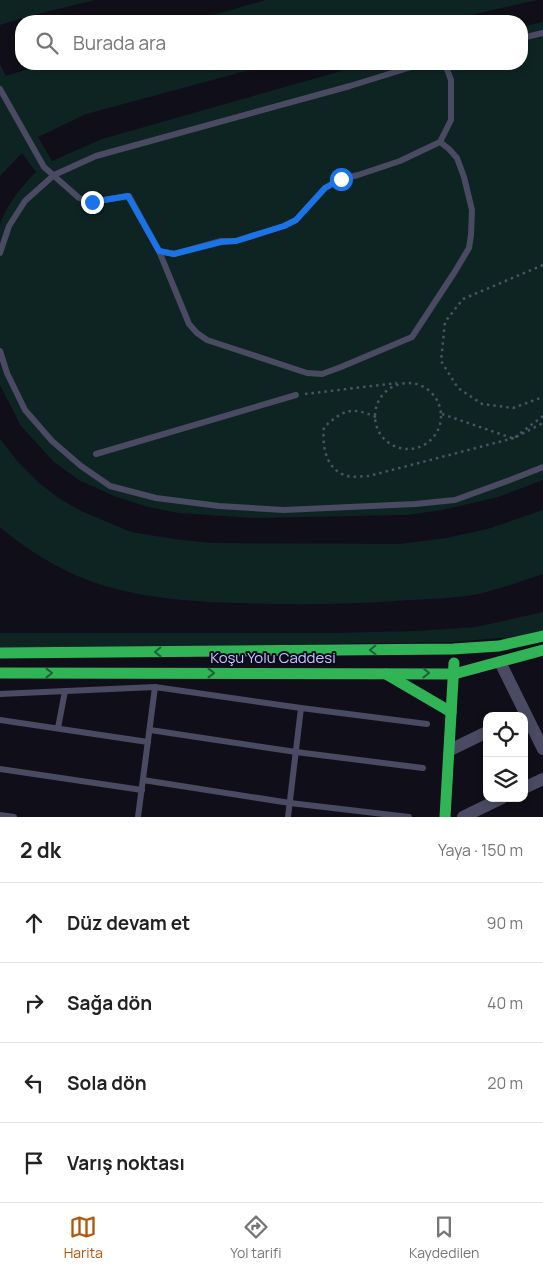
<!DOCTYPE html>
<html lang="tr">
<meta charset="utf-8">
<style>
:root{--surface:#fff;--page:#f2f2f2;--text:#222;--muted:#767676;--line:#e0e0e0;--accent:#b45309}
body{margin:0;font-family:Manrope,sans-serif;background:var(--page);color:var(--text)}
.controls{position:absolute;right:15px;bottom:15px;display:grid;overflow:hidden;border-radius:10px;box-shadow:0 2px 8px #0003}
.controls button{width:45px;height:45px;display:grid;place-items:center;padding:0;border:0;border-bottom:1px solid var(--line);background:var(--surface);color:var(--text);font:25px sans-serif}
.stop{position:absolute;width:15px;height:15px;margin:-11px;border:4px solid #1a73e8;border-radius:50%;background:#fff}
.stop.end{background:#1a73e8;border-color:#fff;box-shadow:0 1px 5px #0008}
.list{margin:0;padding:0;list-style:none}
h2{display:flex;justify-content:space-between;align-items:center;height:65px;margin:0;padding:0 20px;font-size:21px}
h2 small{font-size:16px;font-weight:400;color:var(--muted)}
.list li{display:grid;grid-template-columns:32px 1fr auto;gap:15px;align-items:center;box-sizing:border-box;height:80px;padding:0 20px;border-top:1px solid var(--line)}
.list b{display:block;font-size:19px;white-space:nowrap}
.list em{font-size:16px;font-style:normal;color:var(--muted)}
.icon{flex:none;width:28px;height:28px;fill:none;stroke:currentColor;stroke-width:2;stroke-linecap:round;stroke-linejoin:round}
.map{position:relative;flex:none;width:543px;height:817px;overflow:hidden}
.search{position:absolute;background:var(--surface);box-shadow:0 2px 8px #0003;left:15px;right:15px;top:15px;height:55px;display:flex;align-items:center;gap:12px;box-sizing:border-box;padding:0 18px;border-radius:20px;color:var(--muted);font-size:19px}
.sheet{height:385px;background:var(--surface)}
nav{display:flex;justify-content:space-around;align-items:center;box-sizing:border-box;height:70px;border-top:1px solid var(--line);background:var(--surface);font-size:14px;color:var(--muted)}
nav a{display:grid;justify-items:center;gap:2px}
nav .on{color:var(--accent)}
.map>svg:first-child{display:block}
.green{fill:#0e2423}
.lines{fill:none;stroke-linecap:round;stroke-linejoin:round}
.path{stroke:#455562;stroke-width:2.5;stroke-dasharray:2.5 4;stroke-linecap:butt}
.lane{stroke:#4a4a62;stroke-width:6}
.street{stroke:#4a4a62;stroke-width:12}
.fast{stroke:#30b455;stroke-width:11}
.oneway{stroke:#1e6039}
.route{stroke:#1a73e8;stroke-width:6}
.labels{text-anchor:middle;stroke-width:4;stroke-linejoin:round;paint-order:stroke}
.street-label{font-size:15px;fill:#cbc6ff;stroke:#0d0b1d}
</style>
<div class="map">
<svg width="543" height="817" viewBox="0 0 543 817">
<rect width="100%" height="100%" fill="#100f19"/>
<g class="green">
<path d="M0,0H95L29,16L0,25Z"/>
<path d="M266,0H537L444,21H192Z"/>
<path d="M543,22V480L498,497L442,510L407,515L253,518L179,513L148,507L114,496L79,480L54,462L21,426L0,385V224C8,203 20,188 36,172L22,153L0,176V64L6,76L44,64H272L86,114L38,137L52,161L102,139L366,64H522V27Z"/>
<path d="M0,439L18,462L39,483L60,499L81,511L131,532L174,539L210,543L399,544L447,538L491,528L543,510V574C522,581 500,589 478,594C451,599 422,599 395,601C342,605 289,605 236,603C187,601 137,598 90,581C56,568 27,550 0,527Z"/>
<path d="M543,612V631L520,636L452,642L0,649V633H335L416,631L476,627Z"/>
</g>
<g class="lines">
<g class="path">
<path d="M543,265L463,299L445,322L441,361L458,388L482,404L513,408L543,397"/>
<circle cx="408" cy="416" r="33"/>
<path d="M305,394L397,383"/>
<path d="M442,414L512,438"/>
<path d="M543,416L514,438L543,423"/>
<path d="M376,417C350,406 344,410 324,427C322,445 325,467 344,475C350,478 362,476 369,476L514,438"/>
</g>
<g class="lane">
<path d="M522,38L543,33"/>
<path d="M0,89L44,167L79,198L91,202L129,196L159,251L189,324L197,333L207,340L307,373L322,374L341,367L412,337L454,273L469,248L471,235L472,210L464,177L457,158L449,149L440,142L400,161L358,175L341,179L325,188L296,220L284,226L236,241H221L174,254L159,251"/>
<path d="M440,142L451,120V80L445,64"/>
<path d="M0,253L9,226L25,201L54,175L96,156L350,86L421,64"/>
<path d="M0,351L7,373L25,410L52,441L81,466L110,486L156,498L219,506L284,510L415,504L455,500L510,480L543,467"/>
<path d="M96,454L296,395"/>
<path d="M155,687L301,708L288,817"/>
<path d="M0,694L155,687L138,817"/>
<path d="M301,708L427,724"/>
<path d="M0,720L148,742"/>
<path d="M58,728L65,691"/>
<path d="M150,730L296,752L423,768"/>
<path d="M0,769L142,790"/>
<path d="M143,780L290,803L409,817"/>
<path d="M0,815L14,817"/>
</g>
<g class="street">
<path d="M500,662L543,749"/>
<path d="M450,750L487,732"/>
<path d="M524,788L543,779"/>
<path d="M463,817L502,798"/>
</g>
<g class="fast">
<path d="M0,653L453,649L499,646L543,636"/>
<path d="M0,673L454,674L543,650"/>
<path d="M386,674L451,712"/>
<path d="M445,817L454,663"/>
</g>
</g>
<defs><path id="oneway-chevron" d="M-2-3.5L2.5 0L-2 3.5" fill="none" stroke-width="1.6" stroke-linecap="round" stroke-linejoin="round" transform="scale(1.25)"/></defs>
<g class="oneway">
<use href="#oneway-chevron" transform="translate(373 650) rotate(179)"/>
<use href="#oneway-chevron" transform="translate(158 652) rotate(179)"/>
<use href="#oneway-chevron" transform="translate(49 673)"/>
<use href="#oneway-chevron" transform="translate(211 673)"/>
<use href="#oneway-chevron" transform="translate(426 673) rotate(1)"/>
</g>
<g class="lines">
<path class="route" d="M92,202L128,196L159,251L174,254L221,242L236,241L284,226L296,220L325,188L341,179"/>
</g>
<g class="labels">
<g class="street-label">
<text x="273" y="663">Koşu Yolu Caddesi</text>
</g>
</g>
</svg>
<div class="controls">
<button><svg class="icon" aria-label="locate" viewBox="0 0 24 24"><circle cx="12" cy="12" r="6"/><path d="M12 2v4M12 18v4M2 12h4M18 12h4"/></svg></button>
<button><svg class="icon" aria-label="layers" viewBox="0 0 24 24"><path d="M12 4l9 5-9 5-9-5zM3 14l9 5 9-5"/></svg></button>
</div>
<div class="stop" style="left:341px;top:179px"></div>
<div class="stop end" style="left:92px;top:202px"></div>
<div class="search"><svg class="icon" aria-label="search" viewBox="0 0 24 24"><circle cx="10" cy="10" r="6"/><path d="M15 15l6 6"/></svg>Burada ara</div>
</div>
<section class="sheet">
<h2>2 dk<small>Yaya · 150 m</small></h2>
<ul class="list">
<li><svg class="icon" aria-label="ahead" viewBox="0 0 24 24"><path d="M12 20V5M6 11l6-6 6 6"/></svg><div><b>Düz devam et</b></div><em>90 m</em></li>
<li><svg class="icon" aria-label="right" viewBox="0 0 24 24"><path d="M7 20v-9h11M14 6l5 5-5 5"/></svg><div><b>Sağa dön</b></div><em>40 m</em></li>
<li><svg class="icon" aria-label="left" viewBox="0 0 24 24"><path d="M17 20v-9H6M10 6l-5 5 5 5"/></svg><div><b>Sola dön</b></div><em>20 m</em></li>
<li><svg class="icon" aria-label="arrive" viewBox="0 0 24 24"><path d="M6 21V4h12l-3 4 3 4H6"/></svg><div><b>Varış noktası</b></div></li>
</ul>
</section>
<nav>
<a class="on"><svg class="icon" aria-label="map" viewBox="0 0 24 24"><path d="M3 6l6-2 6 2 6-2v14l-6 2-6-2-6 2zM9 4v14M15 6v14"/></svg>Harita</a>
<a><svg class="icon" aria-label="directions" viewBox="0 0 24 24"><path d="M12 3l9 9-9 9-9-9zM9 14v-3h6M13 9l2 2-2 2"/></svg>Yol tarifi</a>
<a><svg class="icon" aria-label="saved" viewBox="0 0 24 24"><path d="M7 4h10v16l-5-4-5 4z"/></svg>Kaydedilen</a>
</nav>
